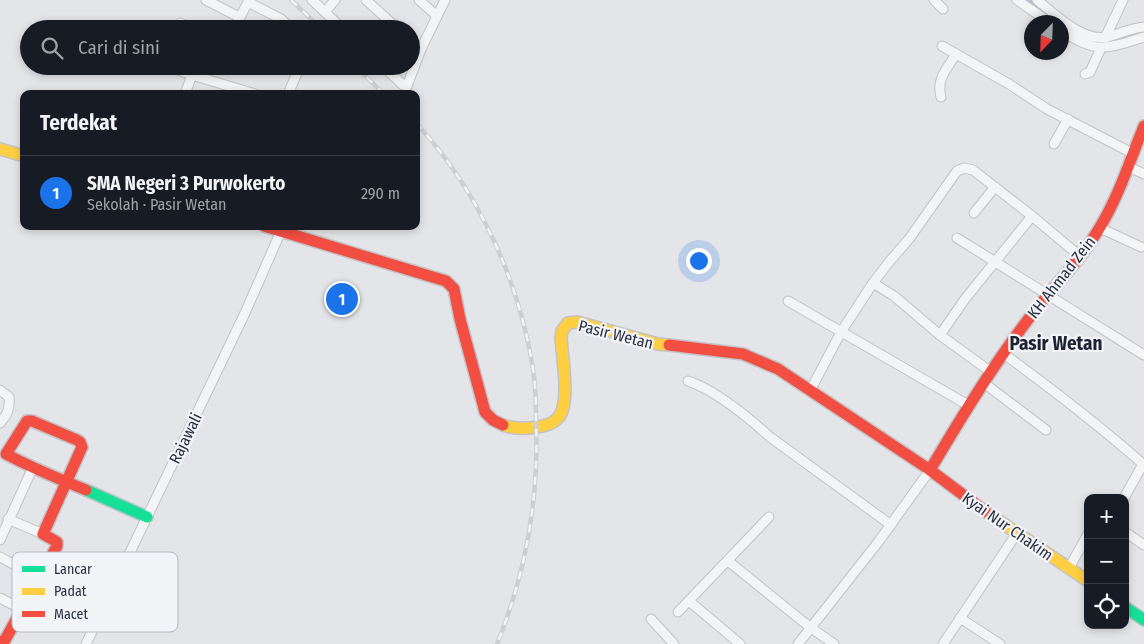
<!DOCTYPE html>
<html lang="id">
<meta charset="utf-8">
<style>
:root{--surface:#171b24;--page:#20242c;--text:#f1f3f6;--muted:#9ea1a6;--line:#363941;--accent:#1a73e8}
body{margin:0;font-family:"Fira Sans Condensed",sans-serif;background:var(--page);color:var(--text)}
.controls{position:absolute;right:15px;bottom:15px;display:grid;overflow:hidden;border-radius:10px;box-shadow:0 2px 8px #0003}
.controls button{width:45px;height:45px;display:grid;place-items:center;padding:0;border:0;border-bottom:1px solid var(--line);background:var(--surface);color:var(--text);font:25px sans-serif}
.compass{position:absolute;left:1024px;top:15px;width:45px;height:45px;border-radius:50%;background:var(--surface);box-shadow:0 2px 8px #0003;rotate:203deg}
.you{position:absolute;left:698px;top:260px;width:18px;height:18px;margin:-12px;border:4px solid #fff;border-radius:50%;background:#1a73e8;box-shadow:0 0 0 8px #1a73e833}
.badge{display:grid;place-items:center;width:32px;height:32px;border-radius:50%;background:var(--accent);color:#fff;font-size:16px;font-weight:700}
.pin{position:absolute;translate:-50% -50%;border:2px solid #fff;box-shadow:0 1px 5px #0006}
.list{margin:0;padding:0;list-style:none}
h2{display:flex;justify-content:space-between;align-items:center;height:65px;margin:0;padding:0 20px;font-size:21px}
h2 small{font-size:16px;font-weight:400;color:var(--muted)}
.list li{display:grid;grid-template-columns:32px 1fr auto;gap:15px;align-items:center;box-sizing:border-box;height:75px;padding:0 20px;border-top:1px solid var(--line)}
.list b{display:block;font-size:19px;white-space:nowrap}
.list p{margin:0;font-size:16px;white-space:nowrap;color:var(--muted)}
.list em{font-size:16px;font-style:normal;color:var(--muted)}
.icon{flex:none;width:28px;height:28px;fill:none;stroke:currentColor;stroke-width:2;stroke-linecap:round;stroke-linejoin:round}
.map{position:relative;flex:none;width:1144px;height:644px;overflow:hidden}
.search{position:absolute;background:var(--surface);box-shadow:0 2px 8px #0003;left:20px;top:20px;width:400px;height:55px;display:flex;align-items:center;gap:12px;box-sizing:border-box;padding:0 18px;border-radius:28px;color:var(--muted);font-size:19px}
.panel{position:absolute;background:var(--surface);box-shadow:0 2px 8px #0003;left:20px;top:90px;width:400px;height:140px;border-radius:10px}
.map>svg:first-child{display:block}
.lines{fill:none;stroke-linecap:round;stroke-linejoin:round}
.canal{stroke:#b3bed2;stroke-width:9}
.street-casing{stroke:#c2c3c6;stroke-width:11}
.fast-casing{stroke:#c2c3c6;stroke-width:14}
.slow-casing{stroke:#c2c3c6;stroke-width:14}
.jam-casing{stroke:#c2c3c6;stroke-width:14}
.street{stroke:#f3f4f6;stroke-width:9}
.fast{stroke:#16e098;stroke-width:11}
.slow{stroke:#ffcf43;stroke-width:11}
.jam{stroke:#f24e42;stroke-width:11}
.rail-casing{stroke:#cdced1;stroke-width:4.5}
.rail{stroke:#f2f4f8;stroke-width:2.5;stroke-dasharray:8;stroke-linecap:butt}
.labels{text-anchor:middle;stroke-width:4.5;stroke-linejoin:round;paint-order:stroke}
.street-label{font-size:16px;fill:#2a3042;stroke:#f2f4f8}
.quarter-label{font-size:19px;font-weight:bold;fill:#1d2133;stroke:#f2f4f8}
.key{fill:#f2f4f8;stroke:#b6b9c1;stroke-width:1}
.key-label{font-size:14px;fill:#2a3042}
</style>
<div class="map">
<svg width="1144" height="644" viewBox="0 0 1144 644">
<rect width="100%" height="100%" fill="#e4e5e8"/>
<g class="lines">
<g class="canal">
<path d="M1028,0L1052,18"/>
<path d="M1101,43L1144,33"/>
</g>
<defs>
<g id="street">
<path d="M206,0L239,17"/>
<path d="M312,0L343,29"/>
<path d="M366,0L398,29"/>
<path d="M419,0L437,16"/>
<path d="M934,0L943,9"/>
<path d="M1017,0L1049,22"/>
<path d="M1037,0C1055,14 1082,42 1107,37C1119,34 1131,28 1144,27"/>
<path d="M325,12L335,0"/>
<path d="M180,23L194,29"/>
<path d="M234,29L248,2L281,19L292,29"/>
<path d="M1062,31C1097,54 1106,49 1144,37"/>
<path d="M1105,38L1123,0"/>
<path d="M411,41L421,49"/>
<path d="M942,46L1009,84L1047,109L1132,153"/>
<path d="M167,66L192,75"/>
<path d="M383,66L403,85L407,86L421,49L445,0"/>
<path d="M1085,74L1090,72L1101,48"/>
<path d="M185,94L192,75L255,94"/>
<path d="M288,94L300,66"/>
<path d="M941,97C936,79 947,69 956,54"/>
<path d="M1054,144L1068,119"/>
<path d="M1127,166L1144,174"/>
<path d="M974,213L995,187"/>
<path d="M1100,228L1141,247"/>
<path d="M957,238L1144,355"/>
<path d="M873,283L894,296L940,335L991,372"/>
<path d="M788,301L968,405"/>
<path d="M940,335L965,299L1032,216"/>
<path d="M1004,354C1052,389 1099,425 1144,465"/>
<path d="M688,381C715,390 749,418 770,437L891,525"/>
<path d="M984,383L1046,430"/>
<path d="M0,390L9,397C10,408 8,414 0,423"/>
<path d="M810,391L841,332L873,283L889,262L909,239L957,171L964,168L973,170L1032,216L1081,257"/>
<path d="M1124,498L1143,464"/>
<path d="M8,519L43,534"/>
<path d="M1125,532L1144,545"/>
<path d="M0,540L33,467"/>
<path d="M0,557L41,579"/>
<path d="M728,561L811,628L834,644"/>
<path d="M1069,568L1088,534"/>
<path d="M0,598L23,610"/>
<path d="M689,601L740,644"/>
<path d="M678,612L769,517"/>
<path d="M960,618L1000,644"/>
<path d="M651,619L674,644"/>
<path d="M86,644L245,313L281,231"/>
<path d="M798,644L879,541L930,470"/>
<path d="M943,644L1017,533"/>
</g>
<g id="fast">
<path d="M86,490L147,517"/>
<path d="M1125,607L1144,620"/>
</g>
<g id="slow">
<path d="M0,149L24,156"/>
<path d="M503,425C514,429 526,429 537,427C545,426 553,424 558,418C571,404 562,357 561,338L562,331L568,323L577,322L658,344L669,345"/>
<path d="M986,512L1088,581"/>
</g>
<g id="jam">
<path d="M264,226L446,281L454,289L460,319L485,412L493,420L503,425"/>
<path d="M669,345L743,354L778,369L930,470L986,512"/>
<path d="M930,470C961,418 993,365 1030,317C1053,287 1081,260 1100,227C1119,196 1130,160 1144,126"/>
<path d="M0,642L5,640L57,546V542L43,534L82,447L80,442L77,440L32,421H27L6,454C32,468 59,479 86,490"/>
</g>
</defs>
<use href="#street" class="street-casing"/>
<use href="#fast" class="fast-casing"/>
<use href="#slow" class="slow-casing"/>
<use href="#jam" class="jam-casing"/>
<use href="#street" class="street"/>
<use href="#fast" class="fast"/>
<use href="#slow" class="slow"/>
<use href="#jam" class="jam"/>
<defs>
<g id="rail">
<path d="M291,0L322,29"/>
<path d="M355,66L384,94"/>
<path d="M416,123C478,190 519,280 533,369C536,387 536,405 536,422C539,498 526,573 497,644"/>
</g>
</defs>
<use href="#rail" class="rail-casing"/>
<use href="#rail" class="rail"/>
</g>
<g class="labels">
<g class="street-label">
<text transform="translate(1061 277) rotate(-52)" y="6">KH Ahmad Zein</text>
<text transform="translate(616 334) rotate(14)" y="6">Pasir Wetan</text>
<text transform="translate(185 438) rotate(-64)" y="6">Rajawali</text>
<text transform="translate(1008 526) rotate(35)" y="6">Kyai Nur Chakim</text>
</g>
<g class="quarter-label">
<text x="1056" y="350">Pasir Wetan</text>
</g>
</g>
<rect x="12" y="552" width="166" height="80" rx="8" class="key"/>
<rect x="22" y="566" width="23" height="6" fill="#16e098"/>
<rect x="22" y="588" width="23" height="7" fill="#ffcf43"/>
<rect x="22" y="611" width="23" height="6" fill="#f24e42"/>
<g class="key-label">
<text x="54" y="574">Lancar</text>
<text x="54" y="596">Padat</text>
<text x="54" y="619">Macet</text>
</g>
</svg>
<div class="controls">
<button>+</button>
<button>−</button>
<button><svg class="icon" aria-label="locate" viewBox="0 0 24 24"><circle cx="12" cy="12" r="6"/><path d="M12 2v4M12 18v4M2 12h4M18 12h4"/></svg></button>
</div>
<svg class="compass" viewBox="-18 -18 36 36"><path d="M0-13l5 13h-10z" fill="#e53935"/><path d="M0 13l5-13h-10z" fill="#9ea1a6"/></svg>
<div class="you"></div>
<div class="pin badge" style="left:342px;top:299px">1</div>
<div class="search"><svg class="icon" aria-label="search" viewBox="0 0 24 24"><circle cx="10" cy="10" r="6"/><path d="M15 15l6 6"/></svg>Cari di sini</div>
<section class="panel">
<h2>Terdekat<small></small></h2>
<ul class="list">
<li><span class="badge">1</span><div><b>SMA Negeri 3 Purwokerto</b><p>Sekolah · Pasir Wetan</p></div><em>290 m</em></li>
</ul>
</section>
</div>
